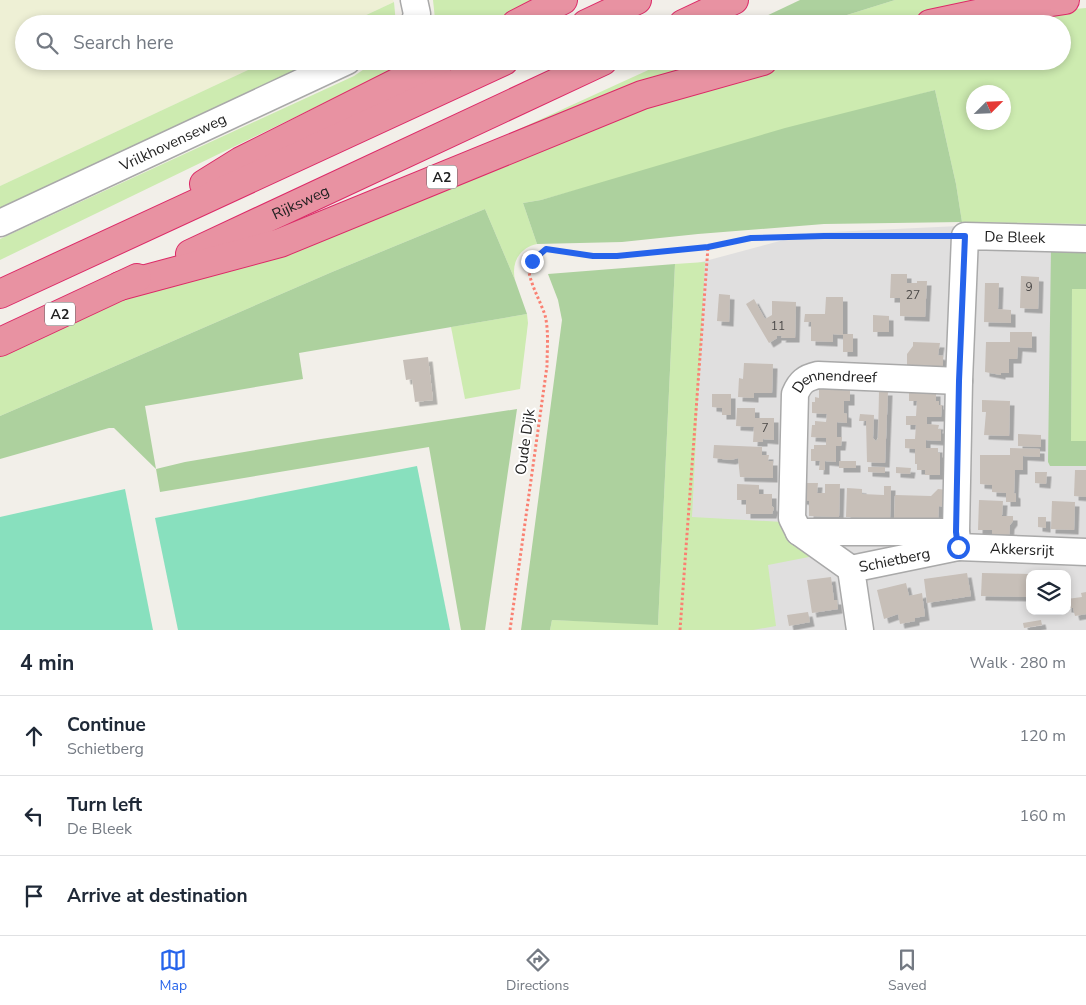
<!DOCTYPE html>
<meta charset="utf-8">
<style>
:root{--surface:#fff;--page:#f6f6f7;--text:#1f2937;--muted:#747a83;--line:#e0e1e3;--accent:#2563eb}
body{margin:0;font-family:"Nunito Sans",sans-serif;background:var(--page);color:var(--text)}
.controls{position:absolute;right:15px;bottom:15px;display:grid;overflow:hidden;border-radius:10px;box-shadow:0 2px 8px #0003}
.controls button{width:45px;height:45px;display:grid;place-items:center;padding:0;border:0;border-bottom:1px solid var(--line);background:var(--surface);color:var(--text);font:25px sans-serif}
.compass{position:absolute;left:966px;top:85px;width:45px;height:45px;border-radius:50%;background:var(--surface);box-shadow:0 2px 8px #0003;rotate:66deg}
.stop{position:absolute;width:15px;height:15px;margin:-11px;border:4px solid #2563eb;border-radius:50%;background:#fff}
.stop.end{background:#2563eb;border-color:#fff;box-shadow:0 1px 5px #0008}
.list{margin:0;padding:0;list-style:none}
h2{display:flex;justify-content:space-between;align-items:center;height:65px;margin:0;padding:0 20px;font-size:21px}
h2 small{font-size:16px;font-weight:400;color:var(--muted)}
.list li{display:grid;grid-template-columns:32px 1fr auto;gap:15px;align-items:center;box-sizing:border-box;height:80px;padding:0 20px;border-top:1px solid var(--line)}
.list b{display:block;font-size:19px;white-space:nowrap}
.list p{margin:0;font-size:16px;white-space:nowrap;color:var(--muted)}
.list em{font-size:16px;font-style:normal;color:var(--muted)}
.icon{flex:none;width:28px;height:28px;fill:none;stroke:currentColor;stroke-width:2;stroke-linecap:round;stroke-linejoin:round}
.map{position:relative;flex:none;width:1086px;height:630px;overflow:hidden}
.search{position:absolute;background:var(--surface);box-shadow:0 2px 8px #0003;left:15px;right:15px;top:15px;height:55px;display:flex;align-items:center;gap:12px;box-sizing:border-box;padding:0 18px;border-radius:28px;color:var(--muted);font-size:19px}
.sheet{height:305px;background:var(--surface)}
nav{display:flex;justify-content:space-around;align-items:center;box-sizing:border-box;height:70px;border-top:1px solid var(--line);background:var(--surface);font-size:14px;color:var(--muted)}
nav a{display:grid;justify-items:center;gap:2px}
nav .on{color:var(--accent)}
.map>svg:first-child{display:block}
.residential{fill:#e0dfdf;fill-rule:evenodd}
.farmland{fill:#eef0d5}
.grass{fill:#cdebb0;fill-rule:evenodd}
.forest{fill:#add19e}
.pitch{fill:#88e0be}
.building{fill:#c7bfb8;filter:url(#shadow)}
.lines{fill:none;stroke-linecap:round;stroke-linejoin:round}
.minor-casing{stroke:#a9a9a9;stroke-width:29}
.highway-casing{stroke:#dc2a67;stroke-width:30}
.path{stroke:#fa8072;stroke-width:3;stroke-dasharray:2.5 2.5;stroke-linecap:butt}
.minor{stroke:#fff;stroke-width:26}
.highway{stroke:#e892a2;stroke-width:28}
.route{stroke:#2563eb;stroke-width:6}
.labels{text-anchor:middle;stroke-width:4;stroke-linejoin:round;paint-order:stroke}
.number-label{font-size:12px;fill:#4b4948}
.shield{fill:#fff;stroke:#646464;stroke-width:1}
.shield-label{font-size:14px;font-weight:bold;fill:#222}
.street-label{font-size:15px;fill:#222;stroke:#fff}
</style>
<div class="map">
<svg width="1086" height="630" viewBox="0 0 1086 630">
<defs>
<filter id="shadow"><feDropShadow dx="4.5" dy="4.5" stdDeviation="0" flood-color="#0004"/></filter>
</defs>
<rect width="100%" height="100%" fill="#f2efe9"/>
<path class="residential" d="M1086,220V630H665L694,264L810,233ZM1030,574H1067V611H1030Z"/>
<path class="farmland" d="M0,0H393L394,2L347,24H24V61H267L0,186Z"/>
<g class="grass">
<path d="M433,0H538L489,24H429L435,19Z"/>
<path d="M895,0H1020L896,24H818Z"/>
<path d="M394,2L396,24H347Z"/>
<path d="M1086,8V224L962,222L956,184L935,90L541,200L523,203L537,244C519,248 511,263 515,280L485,209L332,272L0,416V357L185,272L721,80L790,61H1062V24H953L987,17ZM974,92H1004V122H974Z"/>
<path d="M267,61H338L0,218V186Z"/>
<path d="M376,61H411L0,260V239L354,76Z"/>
<path d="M668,61H741L463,155Z"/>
<path d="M705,262L692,517L783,522L814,556L768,565L776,626L753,630H550L552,620L658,624L675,264Z"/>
<path d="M1072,289H1086V441H1071Z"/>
<path d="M527,314L528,323L520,389L465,399L451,327Z"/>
</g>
<g class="forest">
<path d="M800,0H895L818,24H749Z"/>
<path d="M935,90L956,184L962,222L824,224L698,234L622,242L537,244L523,203L541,200L785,128Z"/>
<path d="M485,209L515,280L527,314L299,353L303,379L145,406L156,469L185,462L321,439L517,409L485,630H461L429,447L160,492L156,469L114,428H109L0,459V416L332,272Z"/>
<path d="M1051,248L1086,249V289H1072L1071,441H1086V466H1050L1048,462Z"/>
<path d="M675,264L658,625L552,620L550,630H521L562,320L558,300L548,274Z"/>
</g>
<g class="pitch">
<path d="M417,466L450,630H178L155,518Z"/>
<path d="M125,489L153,630H0V517Z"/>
</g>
<g class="building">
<path d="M891,274H907V283H917V281H927L925,317L900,316V298H890Z"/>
<path d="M1021,276L1039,277L1038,309L1020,308Z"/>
<path d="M985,283H999L998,309L1011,310V323L984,322Z"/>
<path d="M719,294L730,295L729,322L717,321Z"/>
<path d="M826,297H843V334H853V352H843V335L833,334V342L811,341V322H804L805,314H825Z"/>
<path d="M754,299L765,319L772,315V301L796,302L795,338H781L782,336H777V338L769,343L746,304Z"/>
<path d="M873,315L889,316V332H873Z"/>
<path d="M1010,332H1032V348L1018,347L1017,359H1009V373H1001V375L985,372L986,342H1010Z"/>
<path d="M913,342L940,343L938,355L943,356V366L907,369V354L913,346Z"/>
<path d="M428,357L433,400L415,402L412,379L406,380L403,360Z"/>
<path d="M744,363L773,364L772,393H754V398L738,397L739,378L743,379Z"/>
<path d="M819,389L850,390V401H844V413L847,414V423L837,422V437H842L841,446H836V462L825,461V470H819L820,461H811V449H814V445H826V438L811,437L812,425H815V421L826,422L827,414L812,413V402H815V397L819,398Z"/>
<path d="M879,391H888L885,463L867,462L866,421H859L860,414L874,415L873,438L876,441L878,438Z"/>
<path d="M909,392H936V401H939V405H942L941,417H927V424L939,425L938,429H941V441L926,440V448H938V453H940V475H925V470H917V464H915V449L905,448V439H915L916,425H906V416H916L917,401H909Z"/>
<path d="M712,394H731V415H722V408L712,407Z"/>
<path d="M982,400L1010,401L1009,436L984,435L986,412H982Z"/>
<path d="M737,408H755V418H774V440L763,439V442H753L754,427L736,426Z"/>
<path d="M1018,434L1041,435V447L1018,446Z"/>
<path d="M714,445L762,447V455H769L768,461H773V478L740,477L738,458L731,460L713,458Z"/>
<path d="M1010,448L1040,449V457L1023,456V470H1015L1014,493L1016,494V502H1006V493L992,492V485L980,484V455H1010Z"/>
<rect x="839" y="461" width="17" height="7"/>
<path d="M868,467H885V473L868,472Z"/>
<path d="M896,467L911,468L910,474L896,473Z"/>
<path d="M1075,470H1086V497L1074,496Z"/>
<path d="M1035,472H1047L1046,484L1035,483Z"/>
<path d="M802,483H818L817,493H825V484H840L839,517L809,516V501L802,500Z"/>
<path d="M737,484L759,485V494H772V506L774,508L772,514H746V500H737Z"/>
<path d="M884,486H891L890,519H888V521H882V518L846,517L847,488L862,489V494L884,495Z"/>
<path d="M938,489L947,490V507L939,506L938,520L894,519L895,495L931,496Z"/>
<path d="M979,500L1003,501L1002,516H1013V521L1010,525L1009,539L992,538V530H978Z"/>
<path d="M1052,501L1075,502L1074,530L1051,529Z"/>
<path d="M1038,517H1046V528L1038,527Z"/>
<path d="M967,573L971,596L927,603L924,579Z"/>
<path d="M982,573L1030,574V597L981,596Z"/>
<path d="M831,577L834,600H837L838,609L812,613L807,580Z"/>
<path d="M906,583L909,596L922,593L925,616L915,618V621L900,624L898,614L884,619L877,590Z"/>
<path d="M1086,592V614L1075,616L1073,608H1067V599L1082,597L1081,593Z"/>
<path d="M808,612L810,622L789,626L787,615Z"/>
<path d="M1041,620L1042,625L1024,628L1023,623Z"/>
</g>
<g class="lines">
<defs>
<g id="minor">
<path d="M414,24L417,14L414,0"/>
<path id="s1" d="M0,223L347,61"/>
<path d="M799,532H956"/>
<path id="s2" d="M958,547L1086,552"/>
<path id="s3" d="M851,569L799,532L792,518L795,394C800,382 805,378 818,375L959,381"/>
<path id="s4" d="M860,630L851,569L958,547L956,532L959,381L965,236L1086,239"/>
</g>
<g id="highway">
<path d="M516,24L563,0"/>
<path d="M586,24L637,0"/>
<path d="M683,24L734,0"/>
<path d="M930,24L986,12L1065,0"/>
<path d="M204,184L241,161L440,61"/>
<path id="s5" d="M190,254L603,61"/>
<path d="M120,286L280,243L642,95L763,61"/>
<path d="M0,294L504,61"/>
<path d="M0,342L137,278"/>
</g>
</defs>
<use href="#minor" class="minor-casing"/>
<use href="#highway" class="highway-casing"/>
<g class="path">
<path d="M510,630L547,366C547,350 549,331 545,315C539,298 530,284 528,266L538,255L546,249L593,256H617L708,247L751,238L824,236H944"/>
<path d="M680,630L708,247"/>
</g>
<use href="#minor" class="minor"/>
<use href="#highway" class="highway"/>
</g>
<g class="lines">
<path class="route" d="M532,261L546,249L593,256H617L708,247L751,238L824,236H965L959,381L956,532L958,547"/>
</g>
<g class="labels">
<g class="number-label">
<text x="1029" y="291">9</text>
<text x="913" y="299">27</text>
<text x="778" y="330">11</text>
<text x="765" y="432">7</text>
</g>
<g class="shield">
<rect x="427" y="165.5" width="30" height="23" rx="4"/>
<rect x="45" y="302.5" width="30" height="23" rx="4"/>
</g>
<g class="shield-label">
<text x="442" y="182">A2</text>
<text x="60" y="319">A2</text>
</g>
<g class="street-label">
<text dy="5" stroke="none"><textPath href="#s1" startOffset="191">Vrilkhovenseweg</textPath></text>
<text dy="5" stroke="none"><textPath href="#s5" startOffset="122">Rijksweg</textPath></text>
<text dy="5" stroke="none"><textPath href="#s4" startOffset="532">De Bleek</textPath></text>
<text dy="5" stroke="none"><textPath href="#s3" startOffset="250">Dennendreef</textPath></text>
<text transform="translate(525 442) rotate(-82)" y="5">Oude Dijk</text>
<text dy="5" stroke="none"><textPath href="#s2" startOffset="64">Akkersrijt</textPath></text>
<text dy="5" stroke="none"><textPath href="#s4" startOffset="106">Schietberg</textPath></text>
</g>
</g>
</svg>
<div class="controls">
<button><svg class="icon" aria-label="layers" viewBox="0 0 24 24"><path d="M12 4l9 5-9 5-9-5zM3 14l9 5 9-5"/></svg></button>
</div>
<svg class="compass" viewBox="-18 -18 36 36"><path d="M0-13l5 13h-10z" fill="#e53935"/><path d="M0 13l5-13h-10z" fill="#747a83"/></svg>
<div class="stop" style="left:958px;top:547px"></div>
<div class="stop end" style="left:532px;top:261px"></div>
<div class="search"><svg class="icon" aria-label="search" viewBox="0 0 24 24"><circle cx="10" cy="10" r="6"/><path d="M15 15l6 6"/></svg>Search here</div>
</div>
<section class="sheet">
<h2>4 min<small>Walk · 280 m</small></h2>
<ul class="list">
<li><svg class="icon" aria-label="ahead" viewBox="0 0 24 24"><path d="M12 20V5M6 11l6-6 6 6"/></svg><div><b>Continue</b><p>Schietberg</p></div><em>120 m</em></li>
<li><svg class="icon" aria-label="left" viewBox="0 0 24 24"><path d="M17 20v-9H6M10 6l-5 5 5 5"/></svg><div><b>Turn left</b><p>De Bleek</p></div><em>160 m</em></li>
<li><svg class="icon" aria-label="arrive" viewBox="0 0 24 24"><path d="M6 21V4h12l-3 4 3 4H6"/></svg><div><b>Arrive at destination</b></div></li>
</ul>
</section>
<nav>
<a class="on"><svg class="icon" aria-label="map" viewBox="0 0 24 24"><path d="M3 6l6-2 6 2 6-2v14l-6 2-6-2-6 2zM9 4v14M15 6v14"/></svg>Map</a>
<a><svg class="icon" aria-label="directions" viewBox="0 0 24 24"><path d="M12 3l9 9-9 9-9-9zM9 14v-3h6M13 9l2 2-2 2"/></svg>Directions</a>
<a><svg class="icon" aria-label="saved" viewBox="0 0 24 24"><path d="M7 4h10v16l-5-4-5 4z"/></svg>Saved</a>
</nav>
